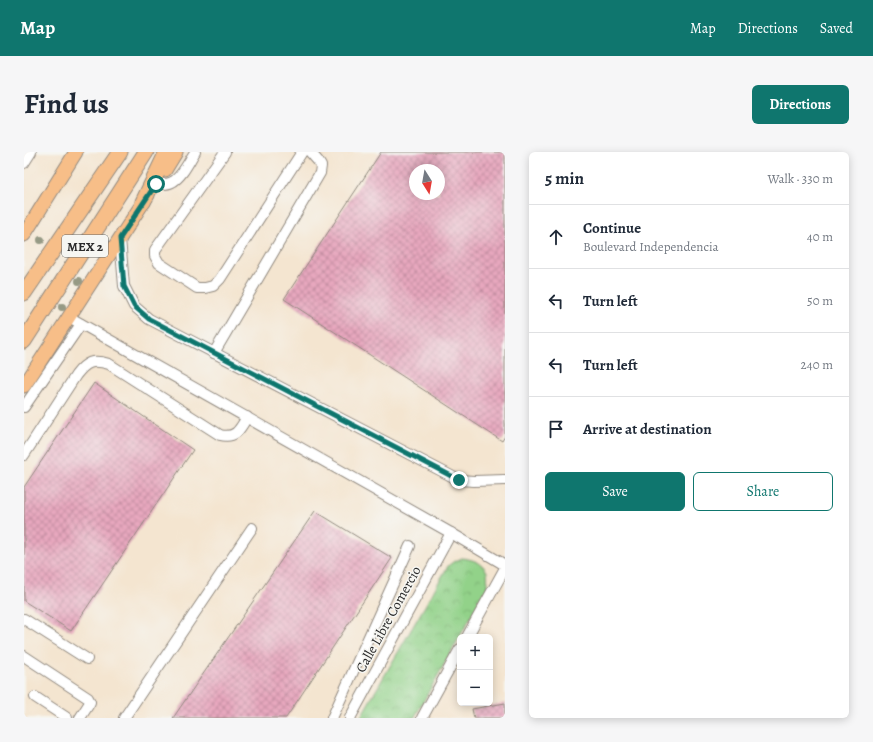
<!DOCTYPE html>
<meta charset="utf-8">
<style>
:root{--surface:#fff;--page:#f6f6f7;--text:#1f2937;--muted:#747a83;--line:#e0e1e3;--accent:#0f766e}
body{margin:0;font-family:Alegreya,serif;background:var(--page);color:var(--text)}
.controls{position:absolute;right:12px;bottom:12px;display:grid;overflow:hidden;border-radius:6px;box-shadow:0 2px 10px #0003}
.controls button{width:36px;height:36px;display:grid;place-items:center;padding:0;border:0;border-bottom:1px solid var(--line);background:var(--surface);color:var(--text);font:20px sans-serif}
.compass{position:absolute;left:385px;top:12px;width:36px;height:36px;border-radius:50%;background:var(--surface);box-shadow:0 2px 10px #0003;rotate:169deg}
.stop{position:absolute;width:12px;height:12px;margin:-9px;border:3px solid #0f766e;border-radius:50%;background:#fff}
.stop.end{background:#0f766e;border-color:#fff;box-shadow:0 1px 4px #0008}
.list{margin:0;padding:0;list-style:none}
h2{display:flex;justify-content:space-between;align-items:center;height:52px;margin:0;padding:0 16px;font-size:17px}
h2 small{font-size:13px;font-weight:400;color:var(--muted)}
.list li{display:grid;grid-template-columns:26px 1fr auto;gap:12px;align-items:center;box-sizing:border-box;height:64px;padding:0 16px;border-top:1px solid var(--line)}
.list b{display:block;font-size:15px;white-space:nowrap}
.list p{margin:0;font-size:13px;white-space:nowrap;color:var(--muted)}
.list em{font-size:13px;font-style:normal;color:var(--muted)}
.actions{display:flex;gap:8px;padding:12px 16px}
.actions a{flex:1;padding:9px 0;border:1px solid var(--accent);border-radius:6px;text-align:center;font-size:14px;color:var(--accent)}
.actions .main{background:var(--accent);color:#fff}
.icon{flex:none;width:22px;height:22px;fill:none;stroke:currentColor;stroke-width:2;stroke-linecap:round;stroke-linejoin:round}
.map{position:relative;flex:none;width:481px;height:566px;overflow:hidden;border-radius:6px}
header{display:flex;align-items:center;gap:24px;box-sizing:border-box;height:56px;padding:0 20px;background:var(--accent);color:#fff}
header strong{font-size:19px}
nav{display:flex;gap:22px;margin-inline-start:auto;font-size:14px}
.intro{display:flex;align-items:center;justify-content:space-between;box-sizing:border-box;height:96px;padding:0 24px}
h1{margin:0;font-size:28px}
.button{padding:10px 18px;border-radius:6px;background:var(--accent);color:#fff;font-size:14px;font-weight:700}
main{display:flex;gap:24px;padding:0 24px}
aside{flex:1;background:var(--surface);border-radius:6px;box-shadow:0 2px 10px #0003}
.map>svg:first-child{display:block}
.park{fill:url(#park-crowns);stroke:#5e7e5a}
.building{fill:url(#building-cross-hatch);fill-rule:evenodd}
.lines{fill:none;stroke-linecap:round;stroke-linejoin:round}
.minor-casing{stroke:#90887e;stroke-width:12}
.major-casing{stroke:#90887e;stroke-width:15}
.highway-casing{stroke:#90887e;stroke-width:17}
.minor{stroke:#fff;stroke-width:10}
.major{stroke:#f7be88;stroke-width:13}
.highway{stroke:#f7be88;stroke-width:15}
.tree{fill:#969a85}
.route{stroke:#0f766e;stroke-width:5}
.labels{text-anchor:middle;stroke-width:3;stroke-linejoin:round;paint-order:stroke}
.shield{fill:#f6f6f2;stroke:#686867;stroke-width:1}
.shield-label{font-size:13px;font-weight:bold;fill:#2b2b2b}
.street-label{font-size:14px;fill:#2b2b2b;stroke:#f6f6f2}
</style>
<header>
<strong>Map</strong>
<nav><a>Map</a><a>Directions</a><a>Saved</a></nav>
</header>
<div class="intro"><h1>Find us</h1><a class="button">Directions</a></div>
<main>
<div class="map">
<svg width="481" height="566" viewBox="0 0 481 566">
<defs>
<pattern id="park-crowns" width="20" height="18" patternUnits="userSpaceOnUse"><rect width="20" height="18" fill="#92d289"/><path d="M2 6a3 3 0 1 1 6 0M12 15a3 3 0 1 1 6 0" fill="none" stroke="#7eb476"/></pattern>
<pattern id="building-cross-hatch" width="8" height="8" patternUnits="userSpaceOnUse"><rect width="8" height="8" fill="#e7a7be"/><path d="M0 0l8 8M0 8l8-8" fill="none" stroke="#bb889b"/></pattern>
</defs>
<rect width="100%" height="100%" fill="#f6f6f2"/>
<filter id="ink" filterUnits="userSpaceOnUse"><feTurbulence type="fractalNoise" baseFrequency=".025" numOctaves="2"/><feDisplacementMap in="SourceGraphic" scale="8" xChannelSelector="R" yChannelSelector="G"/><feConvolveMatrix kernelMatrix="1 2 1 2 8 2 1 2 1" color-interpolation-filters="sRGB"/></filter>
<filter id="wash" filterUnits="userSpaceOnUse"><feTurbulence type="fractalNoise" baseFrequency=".012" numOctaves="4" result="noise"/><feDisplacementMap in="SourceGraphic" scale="16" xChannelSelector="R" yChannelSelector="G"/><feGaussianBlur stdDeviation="0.9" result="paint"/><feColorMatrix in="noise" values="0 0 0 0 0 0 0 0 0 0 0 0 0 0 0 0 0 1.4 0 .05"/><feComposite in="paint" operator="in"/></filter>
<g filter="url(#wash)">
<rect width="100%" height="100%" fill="#f4e5d0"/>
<path class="park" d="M438,406C447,407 459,410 463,420C464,424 463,431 463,436L390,566H336L424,414L429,410Z"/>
<g id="blocks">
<g class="building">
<path d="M357,0H481V284L478,289L260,147ZM391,18H415V42H391Z"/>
<path d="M70,231L169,298L47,479L0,449V335Z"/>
<path d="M291,359L368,406L262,566H149Z"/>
<path d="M481,551V566H450L448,557Z"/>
</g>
</g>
</g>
<g filter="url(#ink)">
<use href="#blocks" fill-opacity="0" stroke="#90887e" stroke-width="1"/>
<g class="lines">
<defs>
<g id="minor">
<path d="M201,0L131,98V104L135,111L173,136H181L189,134L196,127L278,0"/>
<path d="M0,11L7,0"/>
<path d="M132,32C137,32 143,33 148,30C158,25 165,9 171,0"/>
<path d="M96,86L100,134L110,154L125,167L435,328L450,329L481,328"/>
<path d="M45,165L427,381L481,413"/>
<path d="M190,201L296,21L297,14L294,9L286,0"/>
<path d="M0,255L57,172"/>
<path d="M0,303L52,223C62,210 68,207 85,212L196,283C212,287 216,277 223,265"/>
<path d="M0,467L63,507"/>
<path d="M443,485L481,416"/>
<path d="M0,504L64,546L66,550L65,552L56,566"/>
<path d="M11,545L43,566"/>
<path d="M100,566L228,376"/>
<path d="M308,566L386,394"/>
<path d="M326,566L427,381"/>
<path d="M398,566L436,497"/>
</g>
<g id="major">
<path d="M141,18L152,0"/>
<path d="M0,83L52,0"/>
<path d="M0,234L124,43"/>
</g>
<g id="highway">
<path d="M119,50L143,0"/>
<path d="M0,141L96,0"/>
<path d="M0,189L122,0"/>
</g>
</defs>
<use href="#minor" class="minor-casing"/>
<use href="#major" class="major-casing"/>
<use href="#highway" class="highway-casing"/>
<use href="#minor" class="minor"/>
<use href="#major" class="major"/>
<use href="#highway" class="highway"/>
</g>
<g class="tree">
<circle cx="17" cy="88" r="4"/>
<circle cx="55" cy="129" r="4"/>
<circle cx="38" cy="155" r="4"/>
</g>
</g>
<g class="lines" filter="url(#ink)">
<path class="route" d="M132,32L96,86L100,134L110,154L125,167L435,328"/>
</g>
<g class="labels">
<rect class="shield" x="38" y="83" width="46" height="22" rx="3"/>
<g class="shield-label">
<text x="61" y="99">MEX 2</text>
</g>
<g class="street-label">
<text transform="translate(364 467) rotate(-61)" y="5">Calle Libre Comercio</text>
</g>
</g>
</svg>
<div class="controls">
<button>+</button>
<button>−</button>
</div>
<svg class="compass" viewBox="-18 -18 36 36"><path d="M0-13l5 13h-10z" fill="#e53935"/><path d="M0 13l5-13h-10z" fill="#747a83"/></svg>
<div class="stop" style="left:132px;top:32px"></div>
<div class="stop end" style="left:435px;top:328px"></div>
</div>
<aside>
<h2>5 min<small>Walk · 330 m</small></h2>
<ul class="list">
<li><svg class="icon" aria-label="ahead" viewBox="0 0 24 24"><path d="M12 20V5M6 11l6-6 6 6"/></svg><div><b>Continue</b><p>Boulevard Independencia</p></div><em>40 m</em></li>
<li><svg class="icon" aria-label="left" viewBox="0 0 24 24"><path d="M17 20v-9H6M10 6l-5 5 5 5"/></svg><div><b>Turn left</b></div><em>50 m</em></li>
<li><svg class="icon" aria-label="left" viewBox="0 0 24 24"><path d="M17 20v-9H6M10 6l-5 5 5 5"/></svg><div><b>Turn left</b></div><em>240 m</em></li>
<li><svg class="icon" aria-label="arrive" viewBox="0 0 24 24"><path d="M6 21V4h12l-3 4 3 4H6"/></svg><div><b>Arrive at destination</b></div></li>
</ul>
<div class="actions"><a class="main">Save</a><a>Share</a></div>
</aside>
</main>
